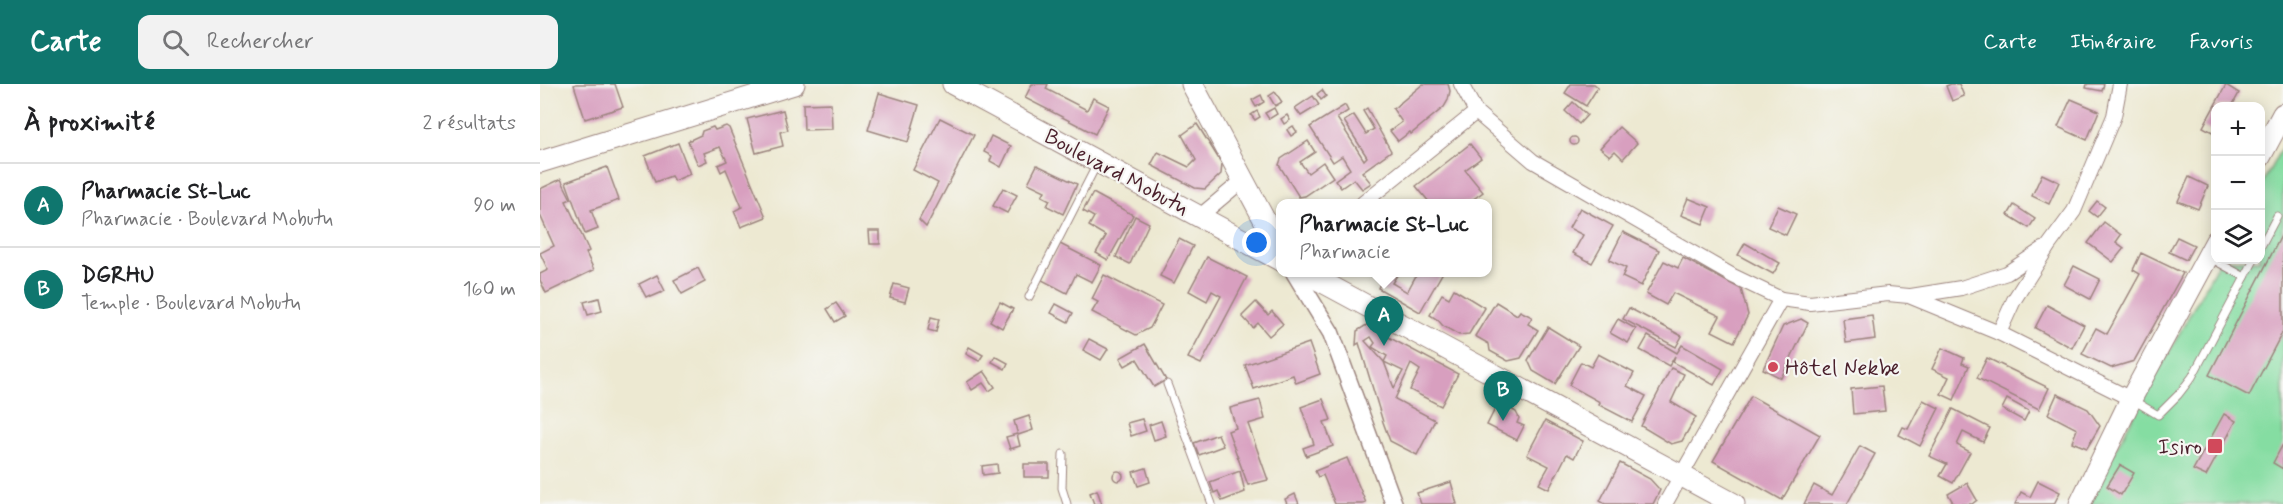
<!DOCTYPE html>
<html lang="fr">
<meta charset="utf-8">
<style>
:root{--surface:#fff;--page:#f2f2f2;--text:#202124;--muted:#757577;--line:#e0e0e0;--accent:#0f766e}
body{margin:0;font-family:Mynerve,sans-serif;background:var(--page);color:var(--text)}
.controls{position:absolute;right:18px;top:18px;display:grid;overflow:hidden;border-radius:12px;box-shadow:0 3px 15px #0003}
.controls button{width:54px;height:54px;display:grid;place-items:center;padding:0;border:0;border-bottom:2px solid var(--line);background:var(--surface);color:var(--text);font:30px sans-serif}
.you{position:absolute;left:717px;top:159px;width:21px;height:21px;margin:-15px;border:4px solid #fff;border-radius:50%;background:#1a73e8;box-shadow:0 0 0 9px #1a73e833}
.badge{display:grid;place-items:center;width:39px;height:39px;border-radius:50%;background:var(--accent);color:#fff;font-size:20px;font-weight:700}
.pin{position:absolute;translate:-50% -50px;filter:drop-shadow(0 2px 3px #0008)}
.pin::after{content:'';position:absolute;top:32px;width:21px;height:18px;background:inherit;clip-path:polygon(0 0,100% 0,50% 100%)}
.popup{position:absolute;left:736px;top:115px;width:216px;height:78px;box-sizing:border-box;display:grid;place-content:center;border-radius:12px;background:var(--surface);filter:drop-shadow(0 2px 4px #0005);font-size:20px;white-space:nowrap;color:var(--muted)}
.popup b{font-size:22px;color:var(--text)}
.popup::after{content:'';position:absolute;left:50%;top:100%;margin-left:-12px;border:12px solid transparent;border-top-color:var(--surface)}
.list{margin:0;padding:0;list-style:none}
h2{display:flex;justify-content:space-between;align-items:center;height:78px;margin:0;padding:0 24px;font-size:26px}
h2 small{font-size:20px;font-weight:400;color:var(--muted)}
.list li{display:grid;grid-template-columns:39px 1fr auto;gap:18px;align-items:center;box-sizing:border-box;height:84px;padding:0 24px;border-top:2px solid var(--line)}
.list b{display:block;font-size:22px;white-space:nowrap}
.list p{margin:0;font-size:20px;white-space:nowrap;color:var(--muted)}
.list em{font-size:20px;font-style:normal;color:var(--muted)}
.icon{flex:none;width:33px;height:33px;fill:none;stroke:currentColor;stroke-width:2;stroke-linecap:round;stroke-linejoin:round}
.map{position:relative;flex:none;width:1743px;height:420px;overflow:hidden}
header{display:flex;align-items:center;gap:36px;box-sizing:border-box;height:84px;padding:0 30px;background:var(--accent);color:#fff}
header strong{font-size:28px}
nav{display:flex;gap:33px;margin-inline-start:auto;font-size:21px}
.search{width:420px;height:54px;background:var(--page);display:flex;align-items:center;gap:15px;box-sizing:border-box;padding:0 21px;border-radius:12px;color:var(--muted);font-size:22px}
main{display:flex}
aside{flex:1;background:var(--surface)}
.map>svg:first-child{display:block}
.green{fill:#85dda2;stroke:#687e66;stroke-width:1.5}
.building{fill:#d89fbf;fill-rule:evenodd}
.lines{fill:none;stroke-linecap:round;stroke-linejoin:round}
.service-casing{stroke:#9c847e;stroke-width:9}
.minor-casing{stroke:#9c847e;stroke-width:16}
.tertiary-casing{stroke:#9c847e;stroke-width:19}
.primary-casing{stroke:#9c847e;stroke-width:23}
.service{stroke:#fff;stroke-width:7}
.minor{stroke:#fff;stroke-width:14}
.tertiary{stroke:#fff;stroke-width:16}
.primary{stroke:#fff;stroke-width:21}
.poi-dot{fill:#d1495b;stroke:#f6f6f2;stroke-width:2}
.labels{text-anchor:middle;stroke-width:4.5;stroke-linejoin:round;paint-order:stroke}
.street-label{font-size:22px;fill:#4a1f2b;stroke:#f6f6f2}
.poi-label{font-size:22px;fill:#4a1f2b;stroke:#f6f6f2;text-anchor:start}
</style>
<header>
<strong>Carte</strong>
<div class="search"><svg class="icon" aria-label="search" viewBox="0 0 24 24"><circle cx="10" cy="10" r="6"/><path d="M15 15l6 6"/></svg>Rechercher</div>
<nav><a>Carte</a><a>Itinéraire</a><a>Favoris</a></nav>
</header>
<main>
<aside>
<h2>À proximité<small>2 résultats</small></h2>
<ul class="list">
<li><span class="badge">A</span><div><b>Pharmacie St-Luc</b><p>Pharmacie · Boulevard Mobutu</p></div><em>90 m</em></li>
<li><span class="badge">B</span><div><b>DGRHU</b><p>Temple · Boulevard Mobutu</p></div><em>160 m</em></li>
</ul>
</aside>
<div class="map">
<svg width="1743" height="420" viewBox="0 0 1743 420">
<rect width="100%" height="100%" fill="#f6f6f2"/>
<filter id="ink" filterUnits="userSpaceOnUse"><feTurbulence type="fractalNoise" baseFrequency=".0167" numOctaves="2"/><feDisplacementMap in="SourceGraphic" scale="12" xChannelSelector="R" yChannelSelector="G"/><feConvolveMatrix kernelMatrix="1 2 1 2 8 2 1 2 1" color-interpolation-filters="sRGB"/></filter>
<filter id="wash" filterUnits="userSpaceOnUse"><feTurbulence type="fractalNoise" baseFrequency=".008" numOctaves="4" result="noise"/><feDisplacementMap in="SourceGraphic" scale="24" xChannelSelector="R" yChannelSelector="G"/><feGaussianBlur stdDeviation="1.35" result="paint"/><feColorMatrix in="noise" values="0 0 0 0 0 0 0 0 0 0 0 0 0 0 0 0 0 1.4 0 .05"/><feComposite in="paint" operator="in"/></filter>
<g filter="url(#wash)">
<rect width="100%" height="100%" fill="#ede9d2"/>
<path class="green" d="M1743,61V420H1545L1680,176H1720L1721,102Z"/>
<g id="blocks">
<g class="building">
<path d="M36,0H75L83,23L45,35L34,1Z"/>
<path d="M492,0H508L506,5L547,26L553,14L569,22L555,50L485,14Z"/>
<path d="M883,0H908L910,7L908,16L904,23L871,50L870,48L858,57L850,47L862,38L853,25Z"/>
<path d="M1031,0H1054L1058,3L1046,22L1025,9Z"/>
<path d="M1411,0H1419L1424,12L1412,17L1406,2Z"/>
<path d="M1547,0H1564L1562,7L1546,4Z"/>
<path d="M1686,1L1699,9L1692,22H1676V50L1663,43Z"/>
<path d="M782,6L786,12L781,16L777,10Z"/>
<path d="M735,8L742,18L735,22L729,12Z"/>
<path d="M339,9L379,21L368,58L328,46Z"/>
<path d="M721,11L724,18L716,23L712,16Z"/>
<path d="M773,12L779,21L761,32L755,24Z"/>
<path d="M1531,15L1559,27L1547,56L1518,43Z"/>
<path d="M1033,18L1047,31L1039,40L1025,27Z"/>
<path d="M291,19L292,45L264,46L263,20Z"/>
<path d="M805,21L808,27L797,34L824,76L827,73L804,37L814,31L826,50L834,45L823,27L827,24L851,67L822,88L831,99L822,105L814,95L801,104L795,96L810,85L802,72L793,78L770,43Z"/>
<path d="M734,24L737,30L729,35L725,29Z"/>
<path d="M243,26L248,46L240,48L243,62L216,69L207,35Z"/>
<path d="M717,27L720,33L715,36L711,31Z"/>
<path d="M747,31L750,36L744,40L741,35Z"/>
<path d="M400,34L434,51L386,143L379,136L398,99L373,86Z"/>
<path d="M657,40L682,80L681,90L665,105L655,104L611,81L618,68L649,83L656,76L642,51Z"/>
<path d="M186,42L189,44L226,133L201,143L194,127L202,123L186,85L181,88L178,81L187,77L180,63L164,69L167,77L158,81L148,57L161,51L162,47L173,43L175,46Z"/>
<path d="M753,42L757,48L751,52L747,46Z"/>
<path d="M1079,43L1097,59L1083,75L1075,67L1070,72L1060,64Z"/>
<path d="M451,52L471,62L461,83L450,77L452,72L444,68Z"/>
<circle cx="1034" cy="57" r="4"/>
<path d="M768,57L775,68L760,78L768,89L783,78L793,93L765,112L759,113L739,81L741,75Z"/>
<path d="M138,59L150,90L134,97L131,92L115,98L105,72Z"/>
<path d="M930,60L941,74L925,86L943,108L928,119H890L876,102Z"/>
<path d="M497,81L537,100L523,130L507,122L510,116L502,112L505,107L488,99Z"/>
<path d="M67,83L79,116L51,126L58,145L45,150L26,98Z"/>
<path d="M1502,90L1519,98L1509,120L1492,112Z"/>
<path d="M1649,93L1668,102L1658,125L1638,117Z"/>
<path d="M21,95L31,115L26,117L49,167L46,169L54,186L6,209L0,196V190L8,186L0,169L14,162L0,131V105Z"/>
<path d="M463,104L477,111L467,129L453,122Z"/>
<path d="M553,109L593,131L568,176L556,169L566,152L549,142L554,133L543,127Z"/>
<path d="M1148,114L1170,123L1163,140L1141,131Z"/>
<path d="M1557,117L1565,123L1557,133L1549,127Z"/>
<path d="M1474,121L1495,135L1489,144L1468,131Z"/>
<path d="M1238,122L1256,130L1246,151L1228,143Z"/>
<path d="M1040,124L1073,142L1052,179L1033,169L1043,151L1029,144Z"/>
<path d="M595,132L609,139L590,180L576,173Z"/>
<path d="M1564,138L1581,151L1576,158L1584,164L1573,178L1548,159Z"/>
<path d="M329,147H340V160H330Z"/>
<path d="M1083,148L1119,166L1101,202L1082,193L1086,184L1069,176Z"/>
<path d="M1743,148V247L1709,312L1669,291Z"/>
<path d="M1637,153L1654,161L1646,176L1629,168Z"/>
<path d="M639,155L653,162L634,199L620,192Z"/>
<path d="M1205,159L1240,179L1233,190L1198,171Z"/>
<path d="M520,160L561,181L552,198L536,190L527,209L502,196Z"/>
<path d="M1601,169L1643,189L1594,277L1571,284L1542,270L1556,244L1567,250L1600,190L1593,186Z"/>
<path d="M667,173L707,193L661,280L648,274L681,212L672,207L667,217L649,207Z"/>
<path d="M1143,174L1201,205L1208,231L1194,258L1172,247L1180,232L1133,209L1126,221L1106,210L1124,177L1138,184Z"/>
<path d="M1534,182L1560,195L1550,215L1524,201Z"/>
<path d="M158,184L165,198L142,210L134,196Z"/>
<path d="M846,188H859L852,199L867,208L878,188H903L880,228L838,204Z"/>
<path d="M117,191L125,207L111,213L110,211L106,213L99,200Z"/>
<path d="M564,191L622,221L610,244L596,251L552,228L558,218L552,215Z"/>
<path d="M354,200L369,204L365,218L350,214Z"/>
<path d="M914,205L945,224L929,250L919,251L903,242L898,236L890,231L902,210L909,214Z"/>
<path d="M59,214L62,227L48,231L44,218Z"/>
<path d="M460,218L473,225L462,244L450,237Z"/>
<path d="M716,218L728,231L732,227L743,240L729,252L718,239L713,244L702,232Z"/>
<path d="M956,218L977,231L980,227L992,233L988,240L998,246L981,274L968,277L950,267L949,260L935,252Z"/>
<path d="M296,219L305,232L295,238L287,225Z"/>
<path d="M516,220L533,229L528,238L511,229Z"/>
<path d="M1507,221L1544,241L1532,264L1495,244Z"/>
<path d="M1089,224L1142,252L1136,263L1083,235Z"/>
<path d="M1332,231L1335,255L1306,259L1303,235Z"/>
<path d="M391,233L399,235L396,248L388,246Z"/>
<path d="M1078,235L1096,245L1088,259L1070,249Z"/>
<path d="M1261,235L1268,239L1241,294L1223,285L1243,242Z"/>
<path d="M828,240L838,242L835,246L918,290L901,322L870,306L880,286L871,280L855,315L895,336L877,371L850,357L843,338L819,259L816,261L817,247ZM831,253L835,259L832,263L847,272L844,278L863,287L854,304L844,278L825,257Z"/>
<path d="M1008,243L1039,262L1015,300L993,287L988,276Z"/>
<path d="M1108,252L1137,269L1142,261L1183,285L1174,301L1133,278L1135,272L1129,282L1100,266Z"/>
<path d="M549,255L568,265L561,276L543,266Z"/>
<path d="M769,259L780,290L756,299L753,291L714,305L705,281Z"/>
<path d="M605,260L626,296L614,303L597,275L585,282L580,274Z"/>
<path d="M429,263L443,271L439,277L426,270Z"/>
<path d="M1402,264L1424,274L1422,279L1429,282L1414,316L1401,310L1409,293L1392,285Z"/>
<path d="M1058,270L1094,289L1087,302L1106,312L1092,338L1059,321L1060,318L1029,301L1041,278L1051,283Z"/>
<path d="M455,272L468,279L465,285L452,278Z"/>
<path d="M1447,274L1509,304L1499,325L1437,294Z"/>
<path d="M1131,284L1144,290L1131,318L1156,333L1142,357L1131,360L1101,342Z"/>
<path d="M444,287L455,303L449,307L443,299L432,306L427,298Z"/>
<path d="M1342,302L1345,327L1313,330L1311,305Z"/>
<path d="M1517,310L1548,325L1560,342L1547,364L1532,358L1537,345L1508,330Z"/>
<path d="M1211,312L1280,351L1242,416L1173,377Z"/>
<path d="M783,315L791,336L784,338L793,362L766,372L763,364L774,360L761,323Z"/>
<path d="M1467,315L1489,327L1484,337L1462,325Z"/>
<path d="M720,316L725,335L708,340L728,396L708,401L688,347L696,344L690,324Z"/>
<path d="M1383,316L1399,324L1380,362L1359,351L1363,343L1368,345Z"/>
<path d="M956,323H968L976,328L979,334L977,339L984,342L977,356L947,341Z"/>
<path d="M1413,325L1450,344L1443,358L1423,348L1417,361L1430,368L1413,399L1400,392L1407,380L1389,372Z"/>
<path d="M1684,330L1696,337L1666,392L1653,386Z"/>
<path d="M489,332L493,346L478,351L474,337Z"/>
<path d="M602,335L606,347L591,352L587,339Z"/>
<path d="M621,337L626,352L614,356L609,341Z"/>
<path d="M1005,337L1043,357L1034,374L1027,370L1009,405L999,400L1009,382L987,371Z"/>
<path d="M477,350L480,362L470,365L466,353Z"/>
<path d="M678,350L683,362L659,371L654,359Z"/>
<path d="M1743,360V385L1733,379Z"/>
<path d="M1320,362L1335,370L1307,420H1264L1274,401L1292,411Z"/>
<path d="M807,374L826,419L823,420H795L783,391L778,393L775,387Z"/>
<path d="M1080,379L1110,395L1120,406L1113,420H1065L1060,417Z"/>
<path d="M457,380L458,389L443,391L442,382Z"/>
<rect x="484" y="380" width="25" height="13"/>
<path d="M1580,381L1594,389L1581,411L1567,402Z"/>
<path d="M606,384L610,398L598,402L593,388Z"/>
<path d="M700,387L705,408L682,417L678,407L674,409L670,398Z"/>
<circle cx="578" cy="392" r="5"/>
<path d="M1498,397L1520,408L1514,420H1475L1481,408L1490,413Z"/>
<path d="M911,398L917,420H881L877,409Z"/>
<path d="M1427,399L1437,416L1432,420H1414L1408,410Z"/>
<path d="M557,406L562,420H554L550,409Z"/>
<path d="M755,410L759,420H747L745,415Z"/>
</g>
</g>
</g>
<g filter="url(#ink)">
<use href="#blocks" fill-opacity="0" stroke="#9c847e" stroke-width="1.5"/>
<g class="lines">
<defs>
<g id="service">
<path d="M1720,164L1737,132"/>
<path d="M1670,174L1705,193"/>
<path d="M489,213L557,80"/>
<path d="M627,300L672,420"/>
<path d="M1593,316L1618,331L1638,311L1652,293L1714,176"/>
<path d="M523,370L522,404L527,420"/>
</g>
<g id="minor">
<path d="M921,0L936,28"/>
<path d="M823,119L936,28L993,77L1193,192L1241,215L1270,219L1348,210L1369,212L1459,249L1591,315"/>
<path d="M660,132L703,96"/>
<path d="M1371,212L1421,204L1467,189L1503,165"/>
<path d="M1459,249L1474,216L1509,161L1534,127L1574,32L1580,0"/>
<path d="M1125,420L1241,215"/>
</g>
<path id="tertiary" d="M754,188L791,249L854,420"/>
<g id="primary">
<path d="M413,0L740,176"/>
<path d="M652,0L740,165"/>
<path d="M1720,73L1743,30"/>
<path d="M0,78L254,0"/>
<path d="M764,188L1194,420"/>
<path d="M1540,420L1591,315L1676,157"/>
</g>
</defs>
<use href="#service" class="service-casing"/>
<use href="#minor" class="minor-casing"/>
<use href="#tertiary" class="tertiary-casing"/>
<use href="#primary" class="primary-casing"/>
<use href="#service" class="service"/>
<use href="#minor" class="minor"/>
<use href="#tertiary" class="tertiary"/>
<use href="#primary" class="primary"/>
</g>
</g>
<g class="poi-dot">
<circle cx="1233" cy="283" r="6"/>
<rect x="1667" y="354" width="16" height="16" rx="3"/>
</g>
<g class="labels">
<g class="street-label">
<text transform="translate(577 87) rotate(28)" y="8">Boulevard Mobutu</text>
</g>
<g class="poi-label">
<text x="1245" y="291">Hôtel Nekbe</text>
<text x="1662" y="370" text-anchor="end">Isiro</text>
</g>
</g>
</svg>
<div class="controls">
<button>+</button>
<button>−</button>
<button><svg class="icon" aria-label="layers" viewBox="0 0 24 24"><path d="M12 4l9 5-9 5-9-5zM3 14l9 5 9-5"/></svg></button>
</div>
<div class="you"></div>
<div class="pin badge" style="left:844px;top:262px">A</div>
<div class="popup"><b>Pharmacie St-Luc</b>Pharmacie</div>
<div class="pin badge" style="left:963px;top:337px">B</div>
</div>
</main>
